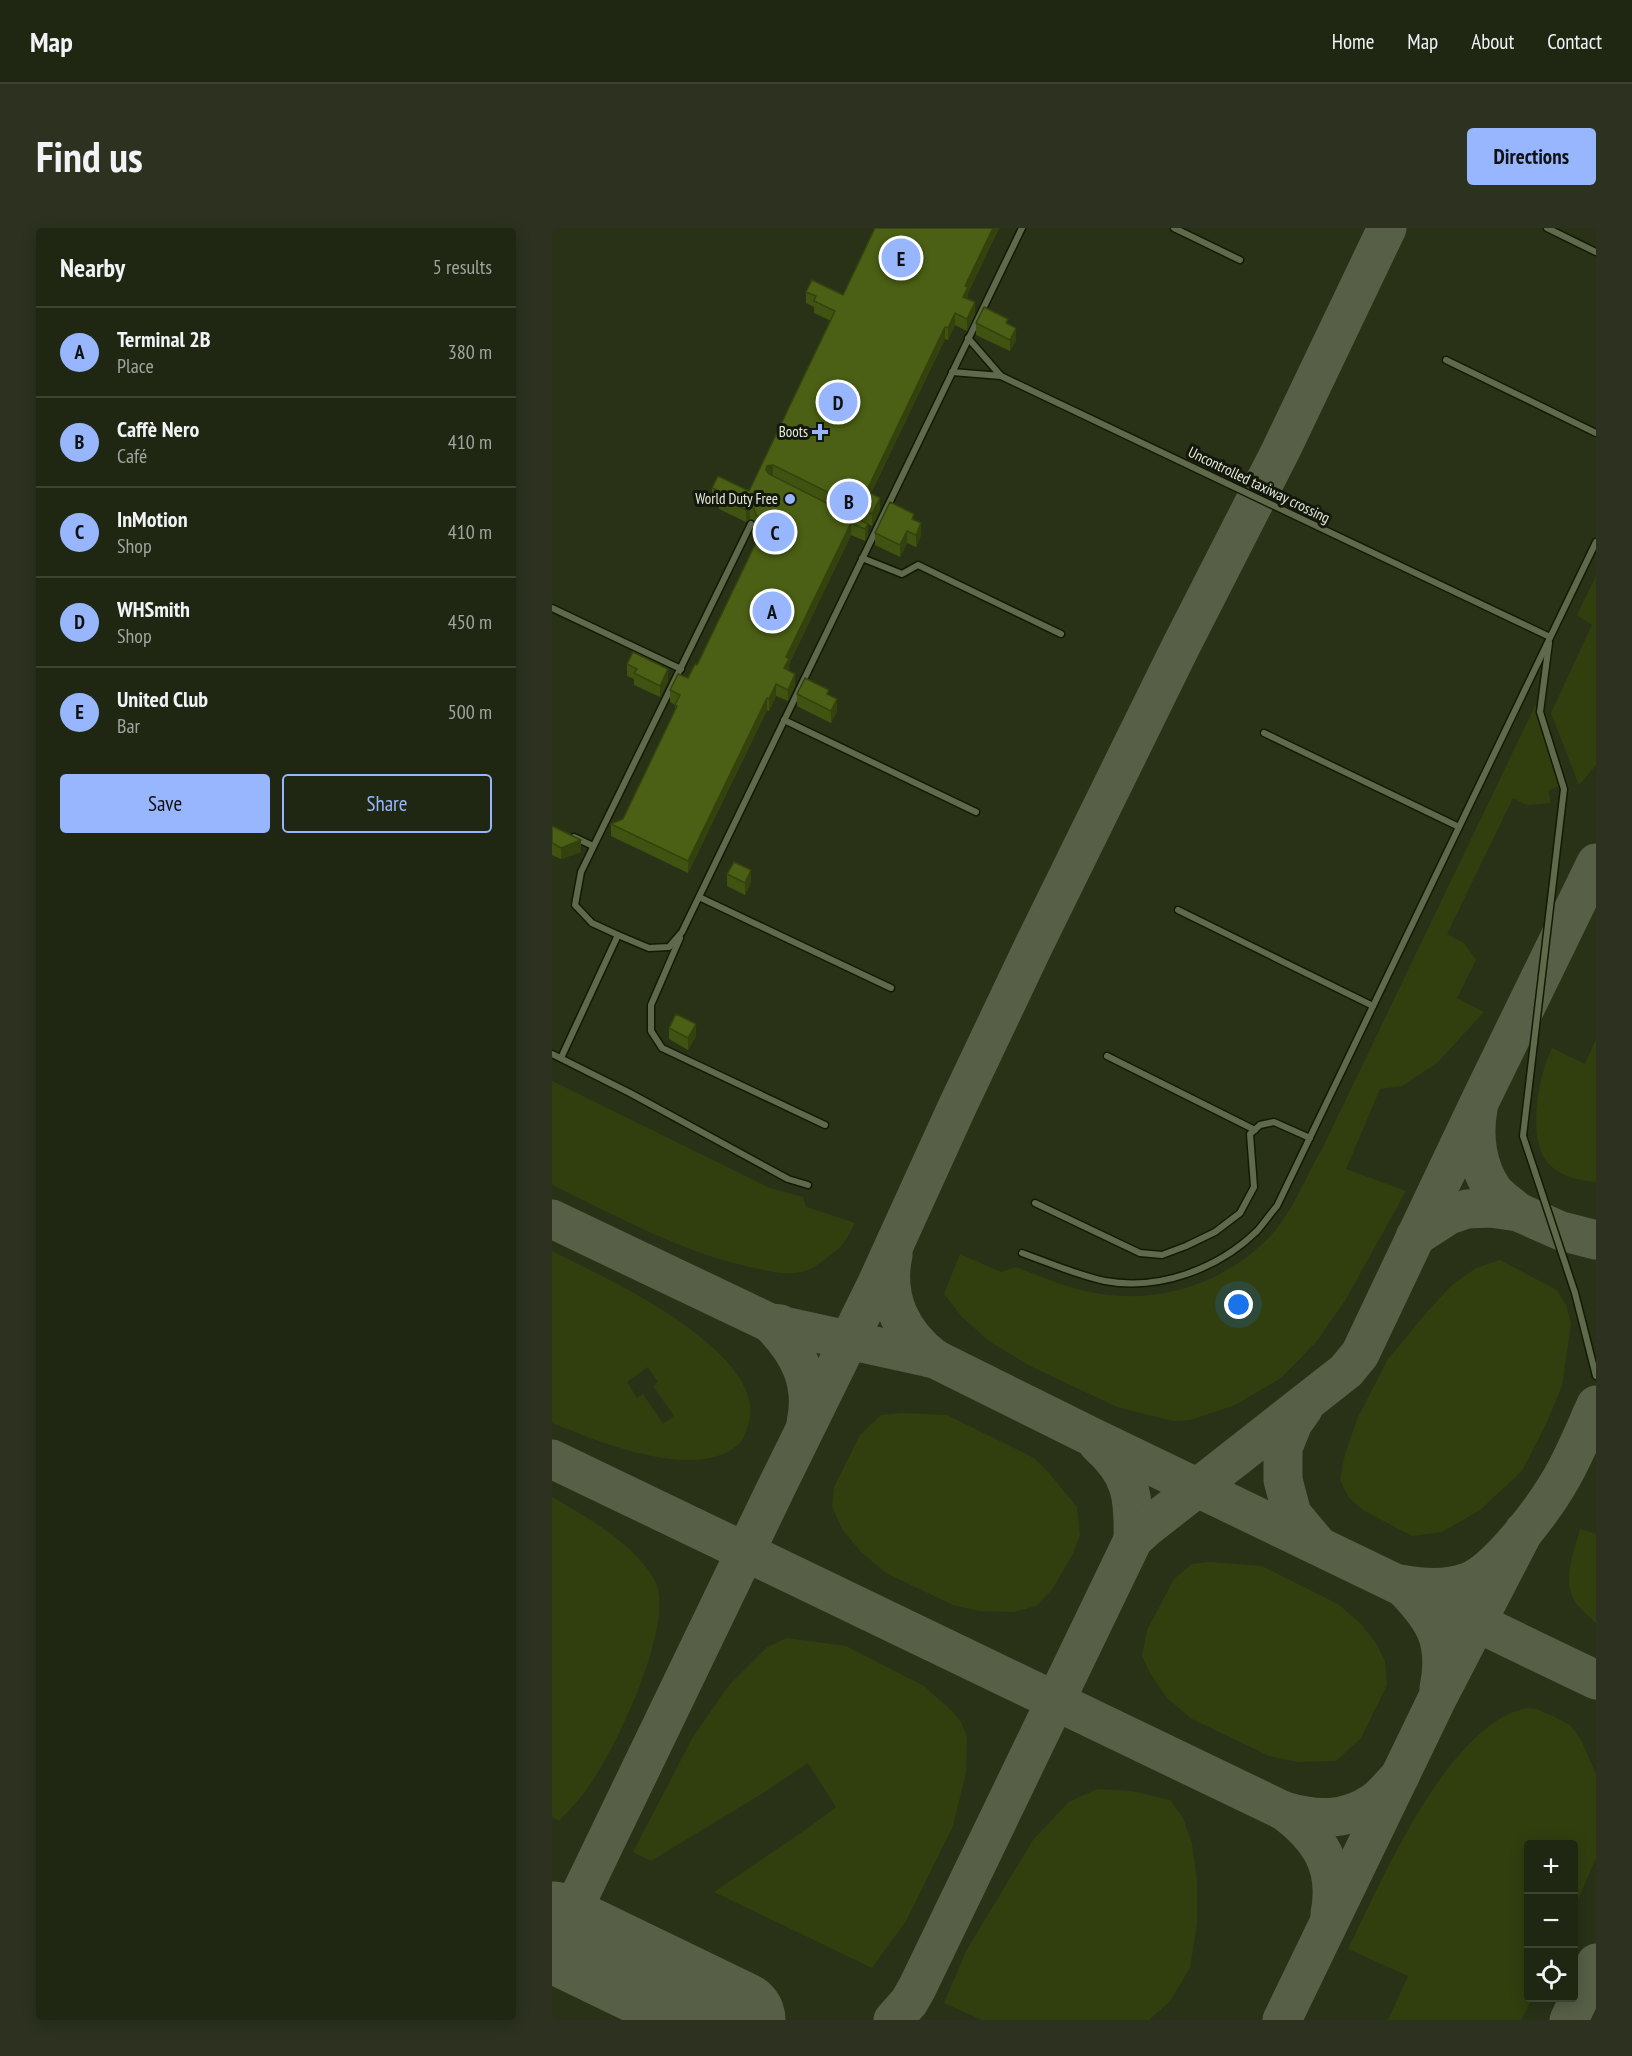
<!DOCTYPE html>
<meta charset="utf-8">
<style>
:root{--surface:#1f2611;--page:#2c321f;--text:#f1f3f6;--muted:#a1a59f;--line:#3c4331;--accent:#97b6fd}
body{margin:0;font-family:"PT Sans Narrow",sans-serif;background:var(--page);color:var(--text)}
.controls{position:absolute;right:18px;bottom:18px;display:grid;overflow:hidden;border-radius:6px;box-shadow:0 3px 15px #0003}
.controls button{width:54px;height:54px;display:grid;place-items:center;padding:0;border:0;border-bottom:2px solid var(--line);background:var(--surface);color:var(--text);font:30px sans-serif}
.you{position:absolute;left:687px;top:1077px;width:21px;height:21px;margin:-15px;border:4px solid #fff;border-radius:50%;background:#1a73e8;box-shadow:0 0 0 9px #1a73e833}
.badge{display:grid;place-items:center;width:39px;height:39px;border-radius:50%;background:var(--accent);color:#111;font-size:20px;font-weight:700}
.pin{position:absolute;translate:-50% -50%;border:3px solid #fff;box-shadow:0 2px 6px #0006}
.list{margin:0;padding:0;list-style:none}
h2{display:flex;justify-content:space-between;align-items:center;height:78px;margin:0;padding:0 24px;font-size:26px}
h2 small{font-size:20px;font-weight:400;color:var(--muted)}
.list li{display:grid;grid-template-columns:39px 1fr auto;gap:18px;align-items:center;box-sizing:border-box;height:90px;padding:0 24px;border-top:2px solid var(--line)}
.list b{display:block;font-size:22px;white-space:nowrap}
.list p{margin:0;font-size:20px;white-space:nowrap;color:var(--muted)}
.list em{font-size:20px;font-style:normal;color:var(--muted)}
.actions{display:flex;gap:12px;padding:18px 24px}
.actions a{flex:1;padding:14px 0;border:2px solid var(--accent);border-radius:6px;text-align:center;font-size:21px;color:var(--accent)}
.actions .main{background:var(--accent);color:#111}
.icon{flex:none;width:33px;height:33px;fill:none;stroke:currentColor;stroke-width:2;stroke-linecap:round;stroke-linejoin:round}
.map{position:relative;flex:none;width:1044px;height:1792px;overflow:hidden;border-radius:6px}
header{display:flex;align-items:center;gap:36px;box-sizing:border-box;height:84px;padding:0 30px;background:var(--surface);border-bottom:2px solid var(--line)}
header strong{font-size:28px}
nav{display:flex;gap:33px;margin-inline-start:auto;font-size:21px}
.intro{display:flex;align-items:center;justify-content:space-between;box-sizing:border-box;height:144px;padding:0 36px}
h1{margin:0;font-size:42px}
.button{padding:15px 27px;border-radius:6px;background:var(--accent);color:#111;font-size:21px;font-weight:700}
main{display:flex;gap:36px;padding:0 36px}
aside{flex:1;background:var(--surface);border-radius:6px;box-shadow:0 3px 15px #0003}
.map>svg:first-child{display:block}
.green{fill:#313f0f;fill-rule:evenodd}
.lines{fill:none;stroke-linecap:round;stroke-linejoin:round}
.taxiway{stroke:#575f46;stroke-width:39}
.runway{stroke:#575f46;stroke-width:99}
.lane-casing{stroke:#121a01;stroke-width:9}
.lane{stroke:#5f6a4c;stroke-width:6}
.wall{fill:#405311}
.shaded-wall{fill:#34430e}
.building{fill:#4b6014;stroke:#34430e;stroke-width:1.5}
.poi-dot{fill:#97b6fd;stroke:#14180c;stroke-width:2}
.labels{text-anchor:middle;stroke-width:6;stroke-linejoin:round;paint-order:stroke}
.poi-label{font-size:15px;fill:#e7eddc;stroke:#14180c;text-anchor:end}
.street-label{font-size:15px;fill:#e7eddc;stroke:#14180c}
</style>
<header>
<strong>Map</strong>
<nav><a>Home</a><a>Map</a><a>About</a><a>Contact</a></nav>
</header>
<div class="intro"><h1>Find us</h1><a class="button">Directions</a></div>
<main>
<aside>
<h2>Nearby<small>5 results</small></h2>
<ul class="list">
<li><span class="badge">A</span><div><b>Terminal 2B</b><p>Place</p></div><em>380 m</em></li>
<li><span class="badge">B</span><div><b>Caffè Nero</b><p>Café</p></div><em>410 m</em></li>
<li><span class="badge">C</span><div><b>InMotion</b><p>Shop</p></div><em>410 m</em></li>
<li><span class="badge">D</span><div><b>WHSmith</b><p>Shop</p></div><em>450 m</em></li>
<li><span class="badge">E</span><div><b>United Club</b><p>Bar</p></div><em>500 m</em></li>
</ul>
<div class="actions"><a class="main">Save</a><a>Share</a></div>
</aside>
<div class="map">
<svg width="1044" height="1792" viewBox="0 0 1044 1792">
<rect width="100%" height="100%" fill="#293217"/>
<g class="green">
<path d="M1044,348V537L1027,557L999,485L1040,397L1025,387Z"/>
<path d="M984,476L1011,556L996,563L999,575L975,577L961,570L895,706L912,715L924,732L905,770L932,784L885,835L850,858L828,861L794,941L854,963L794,1071L765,1113L729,1150L683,1177L638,1192L621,1193L565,1179L476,1137L437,1113L411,1090L392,1066L408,1026L449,1044L464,1039C488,1048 512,1059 538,1064C605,1078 675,1056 721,1005C742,981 756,944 772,917Z"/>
<path d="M1044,811V954C1029,953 1012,949 1000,939C973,917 986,847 1000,820L1033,836Z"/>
<path d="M0,853L218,960L251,969L254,979L303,995C299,1002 295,1012 289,1018C283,1024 264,1039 256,1042C238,1049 216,1043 198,1039C127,1023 65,988 0,957Z"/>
<path d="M0,1023C58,1052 132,1086 176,1135C192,1153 205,1178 195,1200C193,1206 191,1212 187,1216C144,1255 45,1213 0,1195ZM96,1139L106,1154L101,1158L122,1188L111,1196L91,1166L85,1170L75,1154Z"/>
<path d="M948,1032L1005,1062L1014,1077L1019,1096L1010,1158L995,1194L970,1243L928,1282L890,1304L860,1308L811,1282L797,1270L788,1252L793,1226L806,1189L836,1131L875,1084L900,1057L924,1040Z"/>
<path d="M352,1185L395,1187L482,1230L497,1245L525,1279L528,1307L521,1326L499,1363L484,1378L462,1384L427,1383L401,1377L334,1345L309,1324L290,1301L280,1278L282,1259L308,1207L329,1187Z"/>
<path d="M0,1269C36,1290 80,1314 102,1351C126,1390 64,1520 39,1555C30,1569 18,1581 7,1593L0,1589Z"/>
<path d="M1028,1301L1044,1306V1395C1038,1389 1029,1382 1024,1375C1009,1353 1022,1324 1028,1301Z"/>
<path d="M658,1334L710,1338L786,1376L807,1394L824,1415L833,1433L835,1457L809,1510L784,1533L746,1534L717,1528L640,1491L615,1470L598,1445L590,1428L595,1402L622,1351L640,1336Z"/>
<path d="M235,1410L294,1418L372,1458L400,1483L409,1494L415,1509L414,1545L401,1598L354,1693L320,1740L162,1664L256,1600L284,1579L256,1535L211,1565L99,1633L81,1624L141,1509L177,1457L215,1419Z"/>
<path d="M975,1480L984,1481L1001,1488L1019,1498L1029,1512L1044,1546V1630L1022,1681V1616H976V1770H980L969,1792H836L856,1748L796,1721C830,1653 895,1496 975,1480Z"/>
<path d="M545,1561L580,1563L618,1572L631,1590L640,1616L645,1653V1696L638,1740L618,1773L597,1792H430L392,1775L414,1723L481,1612L517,1574Z"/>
</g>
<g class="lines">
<g class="taxiway">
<path d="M926,881C921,908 925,939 941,962C947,970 958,977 966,984"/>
<path d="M0,991L218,1095L383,1131L538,1208L1044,1452"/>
<path d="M863,1009L897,987L915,981L938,980L966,984L1009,1003L1044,1012"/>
<path d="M341,1027C332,1069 349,1106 383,1131L378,1130"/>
<path d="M228,1096L218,1095C246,1123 263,1154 254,1195"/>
<path d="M751,1181L741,1195L731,1220V1252L740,1286L765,1316"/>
<path d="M546,1216C580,1246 582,1269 581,1312"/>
<path d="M0,1231L732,1583C763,1592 793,1594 822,1574C831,1568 840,1556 848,1548"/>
<path d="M887,1460C897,1412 881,1389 848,1356C871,1360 893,1362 916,1354C945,1343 990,1283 1006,1256C1021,1232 1032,1203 1044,1177"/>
<path d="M732,1583C768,1610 787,1639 778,1686"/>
<path d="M0,1725L227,1254L325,1055L406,877L481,719L628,420L729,222L835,0"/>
<path d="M341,1792L357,1774L365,1760L581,1312L594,1300L794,1143L808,1126L928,873L1044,635"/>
<path d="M730,1792L885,1471L972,1303"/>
<path d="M1017,1792L1044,1735"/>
</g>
<path class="runway" d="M0,1703L184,1792"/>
<defs>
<g id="lane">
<path d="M622,0L688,32"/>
<path d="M995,0L1044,24"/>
<path d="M894,132L1044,205"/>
<path d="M400,144L449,148L416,110"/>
<path d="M449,148L998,409"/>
<path d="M199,296L29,644L23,677L40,695L66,707L97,720L117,719L130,704L470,0"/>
<path d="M310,330L350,346L366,337L509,406"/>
<path d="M0,380L129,441"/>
<path d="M997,415L988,484L1012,561L971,908L1023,1065L1044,1148"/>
<path d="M232,492L424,584"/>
<path d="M712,505L907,599"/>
<path d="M22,609L41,618"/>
<path d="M147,669L339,760"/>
<path d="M626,682L821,778"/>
<path d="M128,710L99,777V803L110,820L273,897"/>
<path d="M0,826L78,865L236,951L256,957"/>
<path d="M555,828L703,902"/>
<path d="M9,830L66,707"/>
<path d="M483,975L588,1025L610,1027L634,1018L663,1004L688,985L702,959L698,906L708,897L722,894L758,910"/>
<path d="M470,1025C497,1035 525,1047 553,1053C607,1063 666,1041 705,1003C712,995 718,986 725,978L1044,314"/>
</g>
</defs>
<use href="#lane" class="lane-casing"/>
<use href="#lane" class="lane"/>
</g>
<g class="wall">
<path d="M323,0H447L416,65V71L423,86L415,103L403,97L396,112L393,111L319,265L328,281L320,298L221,248L316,296V308L313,313L299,307L237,436V443L243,458L236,473L224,468L217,483L215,482L136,645L59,608V596L71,591L123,483V477L118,474V462L136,450L145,437L208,307V300L204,298L202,292L198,291L194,294L167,281V275L160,272V260L197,263L279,93L262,85V79L254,75V64L291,67Z"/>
<path d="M424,95L456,96L464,112L458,123L424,107Z"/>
<path d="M362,292L369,307L364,319L355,315L348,329L323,317V305Z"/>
<path d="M75,436L116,453L108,469L82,457V451L75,448Z"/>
<path d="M245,466L277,467L285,483L279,495L245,478Z"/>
<path d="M0,598L29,624L9,631L0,627Z"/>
<path d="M175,646L199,654L193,667L175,658Z"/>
<path d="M117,800L144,808L136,822L117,811Z"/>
</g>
<g class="shaded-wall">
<path d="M441,0H447L416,65V71L411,69L413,58Z"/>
<path d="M423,74V86L415,103V91Z"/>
<path d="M403,85V97L396,112V100Z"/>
<path d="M393,99V111L318,267L316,260Z"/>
<path d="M464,100V112L458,123V112Z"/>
<path d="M221,237V248L215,250L214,242L215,238Z"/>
<path d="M328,270V281L320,298V286Z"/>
<path d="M198,279V291L194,294V282Z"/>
<path d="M299,295V307L237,436V442L232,440L234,429Z"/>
<path d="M369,295V307L364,319V307Z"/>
<path d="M316,296V308L313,313V301Z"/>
<path d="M355,303V315L348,329V317Z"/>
<path d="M116,441V453L108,469V458Z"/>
<path d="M243,446V458L236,473V462Z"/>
<path d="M224,456V468L217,483V471Z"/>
<path d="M215,470V482L136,645V633Z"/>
<path d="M285,471V483L279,495V483Z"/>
<path d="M29,612V624L9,631V620Z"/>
<path d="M199,642V654L193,667V655Z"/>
<path d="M144,796V808L136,822V810Z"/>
</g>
<g class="building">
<path d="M323,0H441L413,58L416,59L411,69L423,74L415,91L403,85L396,100L393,99L316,260L318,261L317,264L328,270L320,286L221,237L215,238L214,242L217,246L316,296L313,301L299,295L234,429L237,431L232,440L243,446L236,462L224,456L217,471L215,470L136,633L59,596L71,591L125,478L123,477L128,467L118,462L126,446L136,450L143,436L145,437L210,302L208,301L213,291L204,287L202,280L198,279L194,282L167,269L169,264L160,260L166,248L197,263L283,83L262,73L264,68L254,64L260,52L291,67Z"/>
<path d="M432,79L456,91L454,95L464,100L458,112L424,95Z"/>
<path d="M338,274L362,286L360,291L369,295L364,307L355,303L348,317L323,305Z"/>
<path d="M81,424L116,441L108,458L82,445L85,441L75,436Z"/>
<path d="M253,450L277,462L275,466L285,471L279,483L245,466Z"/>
<path d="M0,598L29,612L9,620L4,617L0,615Z"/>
<path d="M182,634L199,642L193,655L175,646Z"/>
<path d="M124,786L144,796L136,810L117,800Z"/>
</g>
<g class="poi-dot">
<path d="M265 195h6v6h6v6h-6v6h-6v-6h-6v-6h6z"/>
<circle cx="238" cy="271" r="6"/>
</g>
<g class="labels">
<g class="poi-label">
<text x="256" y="209">Boots</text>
<text x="226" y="276">World Duty Free</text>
</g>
<g class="street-label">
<text transform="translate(707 257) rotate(26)" y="5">Uncontrolled taxiway crossing</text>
</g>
</g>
</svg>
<div class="controls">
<button>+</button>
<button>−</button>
<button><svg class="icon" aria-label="locate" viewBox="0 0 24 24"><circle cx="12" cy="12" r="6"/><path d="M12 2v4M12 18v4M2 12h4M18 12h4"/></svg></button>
</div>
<div class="you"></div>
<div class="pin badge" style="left:220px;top:383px">A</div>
<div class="pin badge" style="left:297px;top:273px">B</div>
<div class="pin badge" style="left:223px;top:304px">C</div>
<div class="pin badge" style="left:286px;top:174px">D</div>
<div class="pin badge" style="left:349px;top:30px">E</div>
</div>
</main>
